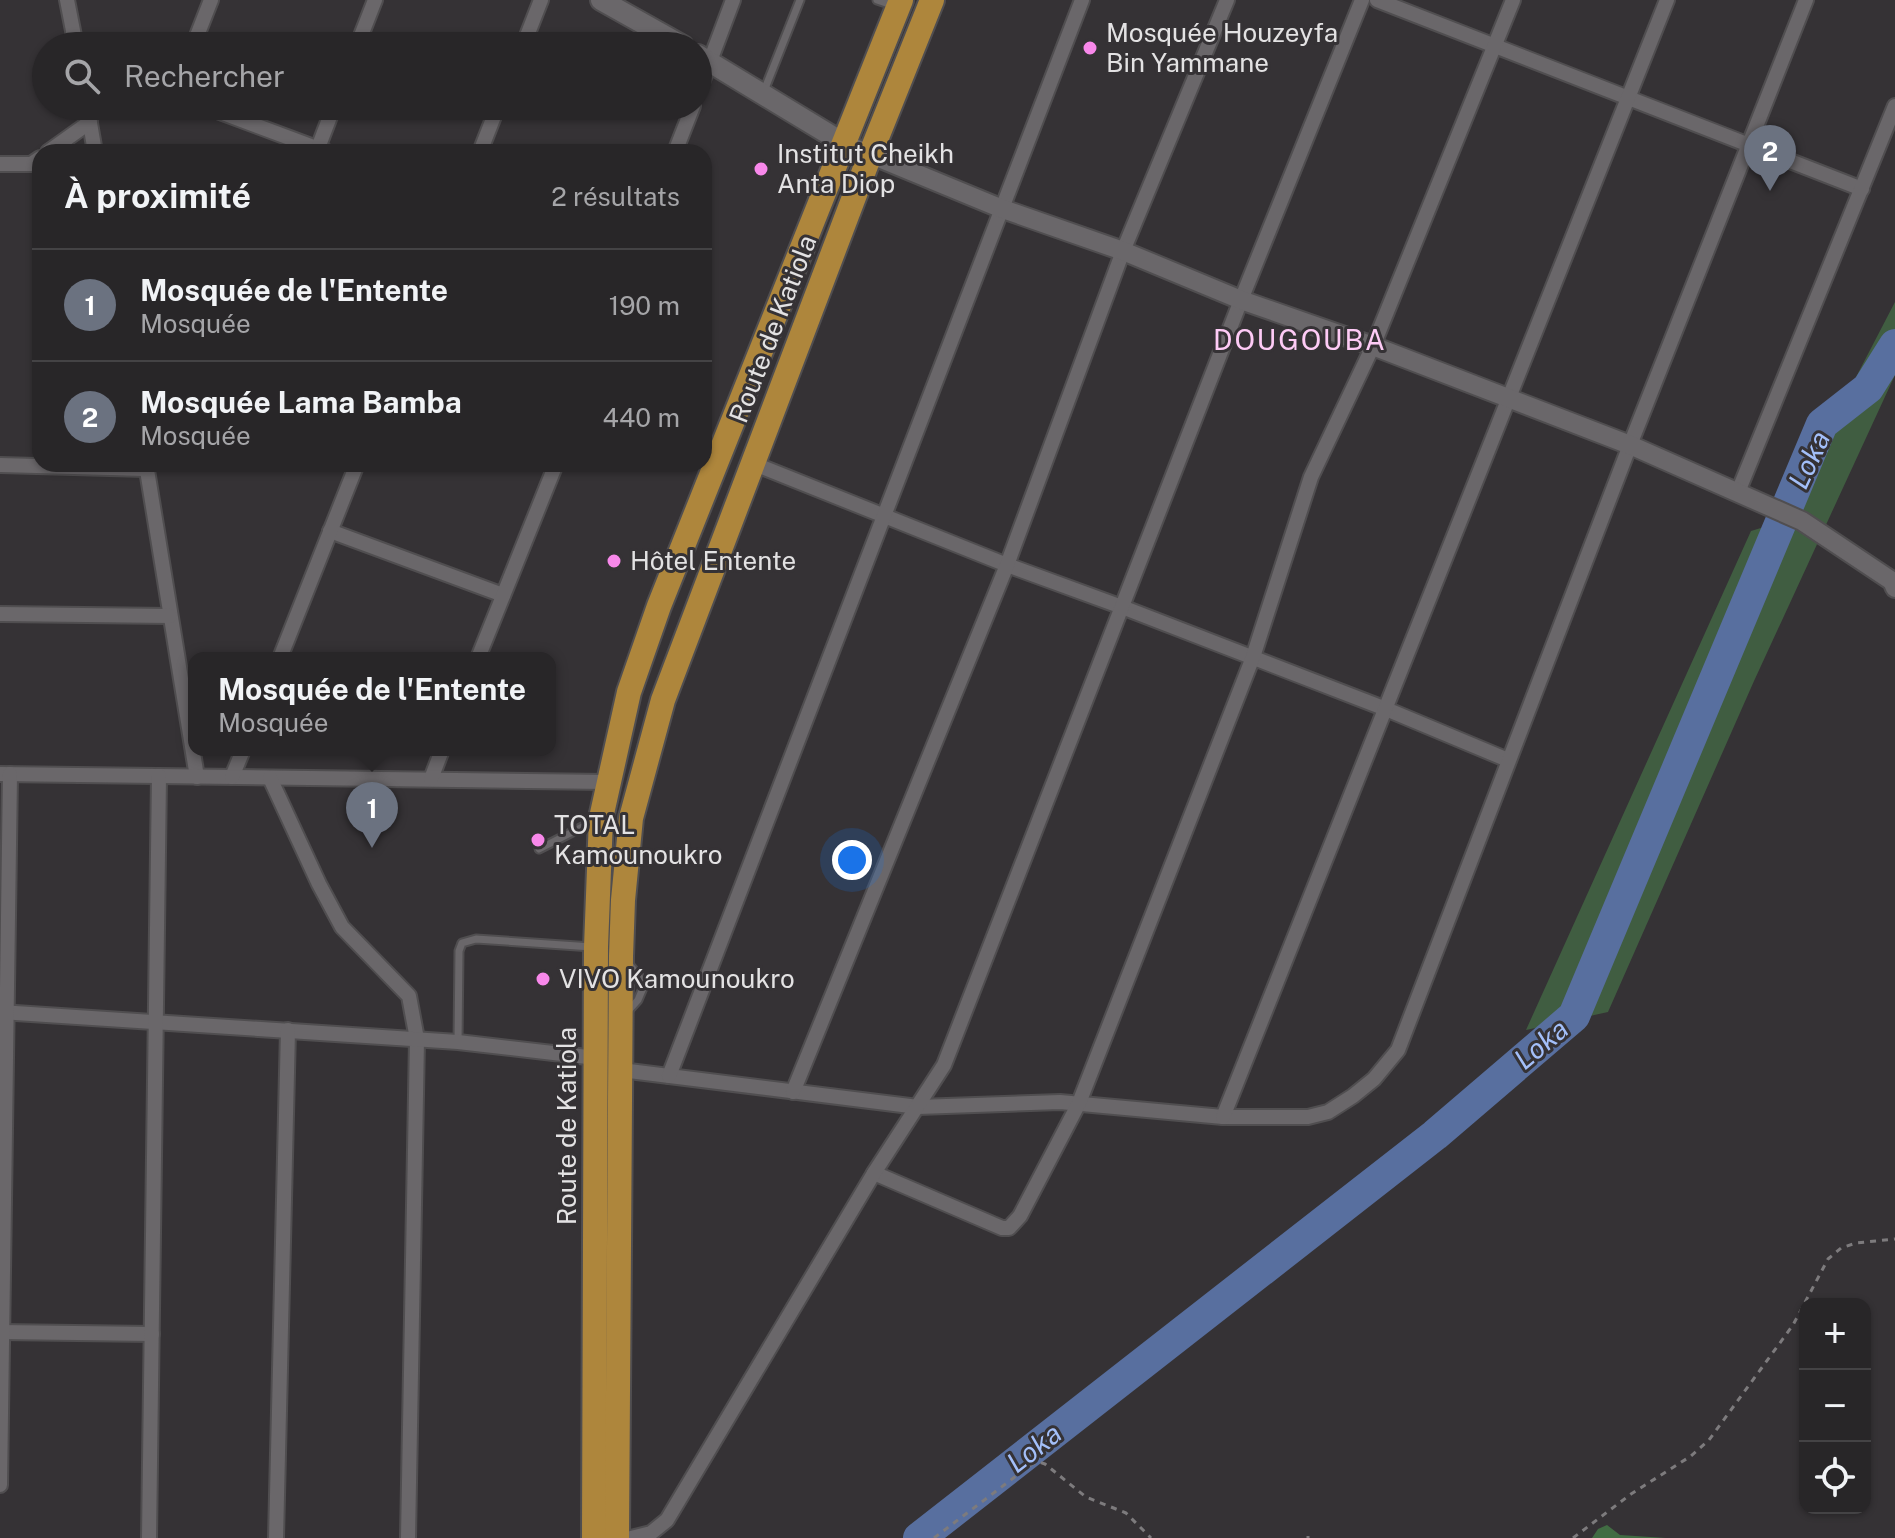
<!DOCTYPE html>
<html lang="fr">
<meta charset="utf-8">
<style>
:root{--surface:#282628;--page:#302e30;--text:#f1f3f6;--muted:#a5a5a8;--line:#444345;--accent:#f888ea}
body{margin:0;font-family:"Public Sans",sans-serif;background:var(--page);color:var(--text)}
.controls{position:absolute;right:24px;bottom:24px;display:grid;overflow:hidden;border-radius:16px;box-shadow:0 2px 6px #0004}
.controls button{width:72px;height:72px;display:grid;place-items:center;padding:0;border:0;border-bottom:2px solid var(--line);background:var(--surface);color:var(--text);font:40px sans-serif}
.you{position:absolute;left:852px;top:860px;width:28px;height:28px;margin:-20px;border:6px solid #fff;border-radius:50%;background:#1a73e8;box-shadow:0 0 0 12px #1a73e833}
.badge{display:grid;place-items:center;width:52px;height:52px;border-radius:50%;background:var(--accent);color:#fff;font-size:26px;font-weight:700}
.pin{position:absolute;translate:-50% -66px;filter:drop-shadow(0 2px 4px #0008)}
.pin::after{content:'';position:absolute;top:42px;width:28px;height:24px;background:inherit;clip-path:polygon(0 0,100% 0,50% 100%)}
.popup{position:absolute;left:188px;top:652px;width:368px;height:104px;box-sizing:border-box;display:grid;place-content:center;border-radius:16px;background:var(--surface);filter:drop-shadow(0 2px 6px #0005);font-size:26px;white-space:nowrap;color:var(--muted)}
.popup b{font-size:30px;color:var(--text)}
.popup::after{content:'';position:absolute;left:50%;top:100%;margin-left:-16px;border:16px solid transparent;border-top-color:var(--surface)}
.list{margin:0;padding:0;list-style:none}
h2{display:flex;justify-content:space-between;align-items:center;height:104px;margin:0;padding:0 32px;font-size:34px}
h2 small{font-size:26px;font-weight:400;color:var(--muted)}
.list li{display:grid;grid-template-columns:52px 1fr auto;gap:24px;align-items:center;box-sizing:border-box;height:112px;padding:0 32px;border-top:2px solid var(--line)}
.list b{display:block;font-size:30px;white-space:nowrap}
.list p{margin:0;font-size:26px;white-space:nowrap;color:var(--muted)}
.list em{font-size:26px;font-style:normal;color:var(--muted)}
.icon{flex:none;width:44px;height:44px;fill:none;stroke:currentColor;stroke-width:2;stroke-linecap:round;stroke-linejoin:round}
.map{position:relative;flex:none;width:1895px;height:1538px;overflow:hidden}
.search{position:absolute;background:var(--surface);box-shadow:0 2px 6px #0004;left:32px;top:32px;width:680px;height:88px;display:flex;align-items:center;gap:20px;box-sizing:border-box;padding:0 28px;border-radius:44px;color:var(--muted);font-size:30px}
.panel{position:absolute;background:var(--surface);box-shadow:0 2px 6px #0004;left:32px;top:144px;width:680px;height:328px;border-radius:24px}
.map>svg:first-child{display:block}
.green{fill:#405d41}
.forest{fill:#416c43}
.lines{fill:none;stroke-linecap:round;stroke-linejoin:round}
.river{stroke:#586f9f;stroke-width:32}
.service-casing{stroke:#504e50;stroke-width:11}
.minor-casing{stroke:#504e50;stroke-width:18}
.tertiary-casing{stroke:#504e50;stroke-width:22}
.secondary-casing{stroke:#504e50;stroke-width:24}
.trunk-casing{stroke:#504e50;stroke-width:28}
.path{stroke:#7d7b7d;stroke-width:3;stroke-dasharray:6 6;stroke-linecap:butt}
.service{stroke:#6a676a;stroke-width:7}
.minor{stroke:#6a676a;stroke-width:14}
.tertiary{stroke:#6a676a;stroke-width:18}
.secondary{stroke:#6a676a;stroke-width:20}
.trunk{stroke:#ae863c;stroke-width:24}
.poi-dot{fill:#f888ea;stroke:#353235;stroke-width:3}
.labels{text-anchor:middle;stroke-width:6;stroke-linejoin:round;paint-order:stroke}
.poi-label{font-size:26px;fill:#e3e2e3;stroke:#353235;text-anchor:start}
.street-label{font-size:26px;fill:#e3e2e3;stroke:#353235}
.neighbourhood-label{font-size:28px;letter-spacing:2px;fill:#fecbf6;stroke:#353235}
.water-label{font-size:28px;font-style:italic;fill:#a3bff9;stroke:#353235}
</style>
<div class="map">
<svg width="1895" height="1538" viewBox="0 0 1895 1538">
<rect width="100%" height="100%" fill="#353235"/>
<path class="green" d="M1895,302V375L1754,681L1608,1012L1526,1030L1751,531L1777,523L1820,417L1855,379Z"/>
<path class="forest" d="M1607,1525L1620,1535L1666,1538H1592L1598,1529Z"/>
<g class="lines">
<path class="river" d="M919,1538L1435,1135L1574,1016L1822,424L1868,388L1895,345"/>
<defs>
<g id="service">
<path d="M877,0L892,5"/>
<path d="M764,91L800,0"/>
<path d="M539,849L594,821"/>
<path d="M627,962L639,976L643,988L638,1000L628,1011"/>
<path d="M458,1042L459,951L462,943L476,939L592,947"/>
</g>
<g id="minor">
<path d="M67,0L76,46"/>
<path d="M1377,0L1862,189"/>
<path d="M193,46L211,0"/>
<path d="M357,46L375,0"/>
<path d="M523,46L541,0"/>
<path d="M698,93L733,0"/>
<path d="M87,106L95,152"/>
<path d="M204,106L327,152"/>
<path d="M318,148L334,106"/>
<path d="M48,152L90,122"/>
<path d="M480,152L498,106"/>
<path d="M675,152L693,106"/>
<path d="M0,164H31L40,158"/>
<path d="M752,463L1007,565L1122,607L1386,709L1508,760"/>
<path d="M146,464L197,777"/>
<path d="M0,465L146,469"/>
<path d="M1738,492L1895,106"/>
<path d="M330,531L503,595"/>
<path d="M0,614L170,616"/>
<path d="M280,658L357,464"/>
<path d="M478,658L556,464"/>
<path d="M0,774L607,782"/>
<path d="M232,777L243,750"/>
<path d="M270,778L319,884L342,927L409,996L417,1039L408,1538"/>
<path d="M431,779L442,750"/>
<path d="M0,1012L458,1042L596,1058"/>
<path d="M621,1070L918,1107L1060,1102L1223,1117H1308L1328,1112L1353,1096L1374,1079L1398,1050L1630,445L1806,0"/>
<path d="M669,1076L1082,0"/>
<path d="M793,1092L1007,565L1123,251L1227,0"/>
<path d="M1223,1117L1667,0"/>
<path d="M874,1173L1002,1228H1009L1020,1216L1079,1103L1253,657L1311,477L1373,346L1513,0"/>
<path d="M0,1332L152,1334"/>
<path d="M0,1485L10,774"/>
<path d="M149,1538L159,776"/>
<path d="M276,1538L288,1030"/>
<path d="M631,1538L651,1533L667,1520L874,1173L944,1065L1241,300L1362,0"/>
</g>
<path id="tertiary" d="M845,144L1000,208L1123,251L1241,300L1373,346L1630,445L1802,521L1892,581L1895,588"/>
<g id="secondary">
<path d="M601,0L683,46"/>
<path d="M698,55L845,144"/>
</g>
<g id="trunk">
<path d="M594,1538L596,947L601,818L629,692L659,606L901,0"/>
<path d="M617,1538L621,956L623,900L631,818L663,700L870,155L932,0"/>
</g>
</defs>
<use href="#service" class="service-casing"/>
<use href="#minor" class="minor-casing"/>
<use href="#tertiary" class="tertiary-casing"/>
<use href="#secondary" class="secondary-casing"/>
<use href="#trunk" class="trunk-casing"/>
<g class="path">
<path d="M1308,1536V1538"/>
<path d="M934,1538L1032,1464L1039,1462L1045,1464L1086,1497L1126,1513L1151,1538"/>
<path d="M1573,1538L1631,1494L1691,1456L1709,1440L1793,1325L1828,1259L1841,1248L1856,1243L1895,1239"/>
</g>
<use href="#service" class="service"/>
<use href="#minor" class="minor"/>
<use href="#tertiary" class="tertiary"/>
<use href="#secondary" class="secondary"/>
<use href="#trunk" class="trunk"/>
</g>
<g class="poi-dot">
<circle cx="1090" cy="48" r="8"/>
<circle cx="761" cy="169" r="8"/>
<circle cx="614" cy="561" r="8"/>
<circle cx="538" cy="840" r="8"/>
<circle cx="543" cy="979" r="8"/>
</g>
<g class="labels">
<g class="poi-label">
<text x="1106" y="42">Mosquée Houzeyfa<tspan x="1106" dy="30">Bin Yammane</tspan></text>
<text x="777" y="163">Institut Cheikh<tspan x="777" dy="30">Anta Diop</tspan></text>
<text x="630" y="570">Hôtel Entente</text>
<text x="554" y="834">TOTAL<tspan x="554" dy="30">Kamounoukro</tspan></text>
<text x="559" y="988">VIVO Kamounoukro</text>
</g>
<g class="street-label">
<text transform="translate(773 329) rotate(-69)" y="9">Route de Katiola</text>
<text transform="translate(567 1126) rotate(-90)" y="9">Route de Katiola</text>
</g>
<g class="neighbourhood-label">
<text x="1300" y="350">DOUGOUBA</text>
</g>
<g class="water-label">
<text transform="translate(1809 460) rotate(-65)" y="10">Loka</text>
<text transform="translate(1541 1044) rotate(-40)" y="10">Loka</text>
<text transform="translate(1034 1448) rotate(-38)" y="10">Loka</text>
</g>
</g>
</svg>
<div class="controls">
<button>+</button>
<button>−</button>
<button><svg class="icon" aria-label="locate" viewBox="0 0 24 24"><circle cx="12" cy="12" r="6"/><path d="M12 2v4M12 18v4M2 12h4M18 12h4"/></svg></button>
</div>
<div class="you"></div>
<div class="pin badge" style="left:372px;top:848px;background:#6b7280">1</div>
<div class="popup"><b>Mosquée de l'Entente</b>Mosquée</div>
<div class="pin badge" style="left:1770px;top:191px;background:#6b7280">2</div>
<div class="search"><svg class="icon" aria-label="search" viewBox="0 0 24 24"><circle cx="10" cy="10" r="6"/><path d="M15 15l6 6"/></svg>Rechercher</div>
<section class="panel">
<h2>À proximité<small>2 résultats</small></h2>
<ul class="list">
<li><span class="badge" style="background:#6b7280">1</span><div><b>Mosquée de l'Entente</b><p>Mosquée</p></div><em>190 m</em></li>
<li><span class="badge" style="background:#6b7280">2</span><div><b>Mosquée Lama Bamba</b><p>Mosquée</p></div><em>440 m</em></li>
</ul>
</section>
</div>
